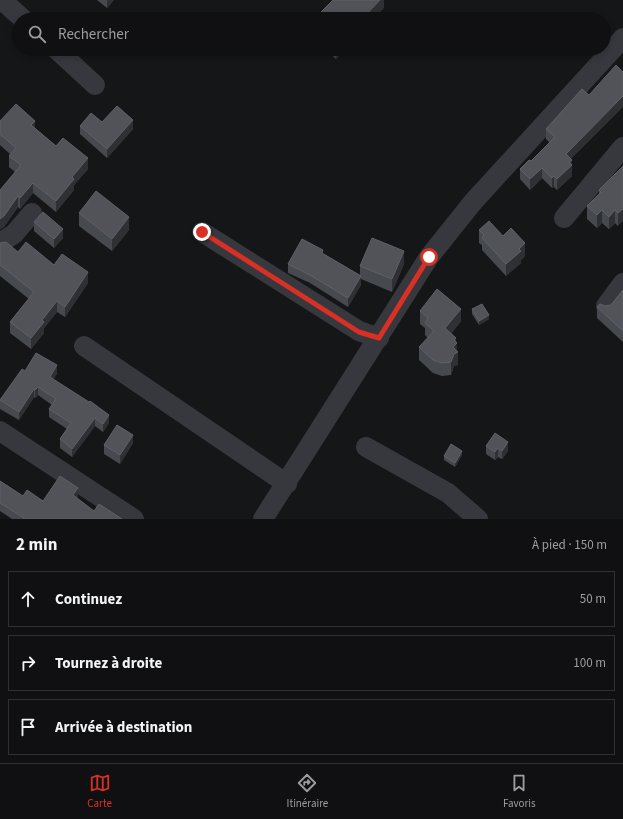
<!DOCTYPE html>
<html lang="fr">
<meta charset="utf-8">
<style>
:root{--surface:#101012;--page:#1e1e20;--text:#f1f3f6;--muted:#9c9d9f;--line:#303032;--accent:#d93025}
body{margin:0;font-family:"Source Sans 3",sans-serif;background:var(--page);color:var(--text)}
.stop{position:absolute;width:12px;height:12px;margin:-9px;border:3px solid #d93025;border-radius:50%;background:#fff}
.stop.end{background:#d93025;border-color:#fff;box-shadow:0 1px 4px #0008}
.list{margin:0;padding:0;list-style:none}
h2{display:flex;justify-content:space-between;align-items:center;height:52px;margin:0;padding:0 16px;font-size:17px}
h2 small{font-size:13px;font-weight:400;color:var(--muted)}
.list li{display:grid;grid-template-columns:26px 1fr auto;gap:12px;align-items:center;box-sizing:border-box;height:56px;margin:0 8px 8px;padding:0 8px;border:1px solid var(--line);border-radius:0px}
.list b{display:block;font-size:15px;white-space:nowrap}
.list em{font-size:13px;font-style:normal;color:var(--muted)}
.icon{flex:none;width:22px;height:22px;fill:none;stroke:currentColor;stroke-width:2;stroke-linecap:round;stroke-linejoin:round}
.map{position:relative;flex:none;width:623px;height:519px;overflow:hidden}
.search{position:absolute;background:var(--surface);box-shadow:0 2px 6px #0003;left:12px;right:12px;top:12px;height:44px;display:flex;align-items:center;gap:10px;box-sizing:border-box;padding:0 14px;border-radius:22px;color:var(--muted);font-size:15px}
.sheet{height:244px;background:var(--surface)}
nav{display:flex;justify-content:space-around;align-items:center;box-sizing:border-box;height:56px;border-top:1px solid var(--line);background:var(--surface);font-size:11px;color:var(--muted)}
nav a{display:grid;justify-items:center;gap:2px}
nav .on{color:var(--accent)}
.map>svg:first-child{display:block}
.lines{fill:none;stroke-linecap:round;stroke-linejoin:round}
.minor{stroke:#36383d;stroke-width:20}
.wall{fill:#46494d}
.shaded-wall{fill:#2e3033}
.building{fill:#515359;stroke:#5e6168}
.route{stroke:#d93025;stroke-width:5}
</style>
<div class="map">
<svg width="623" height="519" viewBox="0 0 623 519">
<rect width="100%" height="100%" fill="#151618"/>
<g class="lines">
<g class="minor">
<path d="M2,0L23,19"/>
<path d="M56,49L95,85"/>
<path d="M564,218L623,147"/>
<path d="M202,232L359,331L379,338"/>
<path d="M0,243L14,234L32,213"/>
<path d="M606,306L623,283"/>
<path d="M84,346L287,484"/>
<path d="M0,431L134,519"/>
<path d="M366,447L448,493L478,519"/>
<path d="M263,519L429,257L473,202L623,38"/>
</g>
</g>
<g class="wall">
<path d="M97,0H114L107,8Z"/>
<path d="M326,49H345L336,59Z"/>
<path d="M582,89L571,159L572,160V176L557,190L554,187L552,188L542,178L530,190L520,179V169L531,161L550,143L546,139V129Z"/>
<path d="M0,121L35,128L56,146L88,169L74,185V190L56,212L33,193L20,209L18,207L4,227L15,172L9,167V156L10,154L0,145Z"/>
<path d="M102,122L133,129L107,158L80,134V126Z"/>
<path d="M623,166L618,226L615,223L609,229L602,223L597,228L587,219V206L599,194V190Z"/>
<path d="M79,213L129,230L112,251L79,226Z"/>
<path d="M34,222L63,238L54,248L34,231Z"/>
<path d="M479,230L503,236L525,256L521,260V263L506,276L482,250V245L479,243Z"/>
<path d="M0,243L18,252L54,265L88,283L65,317L57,312L44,328V333L31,349L10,333V322L29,299L0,276Z"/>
<path d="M323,254L360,275V266L404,264L392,292L361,279V285L348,307L310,283L288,273V264Z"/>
<path d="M623,290V342L597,318V307L611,305Z"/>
<path d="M472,309L489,319L479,325L472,314Z"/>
<path d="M420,311L461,321L451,334L456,342L458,365L454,366L451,375L442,376L433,373L419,360V347L428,338L425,335V328L420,324Z"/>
<path d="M25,371L57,374L53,379L109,423L103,432L95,426L72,457L60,448V439L67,429L49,417V409L52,405L38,395L35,398L34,397L19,420L0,409V400Z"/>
<path d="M495,433L508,451L502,459L498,457L495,460L486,454V446Z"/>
<path d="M133,443L120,464L104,454V445Z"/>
<path d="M462,455L455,467L444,460V456Z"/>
<path d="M0,478V481L23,496L43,501L78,496L77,498L94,511L122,519H12L0,511Z"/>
</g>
<g class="shaded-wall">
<path d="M107,0H114L107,8Z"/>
<path d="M380,0H384V8L374,19H362Z"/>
<path d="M336,49H345L336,59Z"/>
<path d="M623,96V107L566,164V154Z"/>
<path d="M133,120V129L107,158V149Z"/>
<path d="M35,121V132L31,125Z"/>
<path d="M88,158V169L74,185V190L56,212V201L72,177Z"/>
<path d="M572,160V176L557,190V179L569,162Z"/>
<path d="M542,168V178L530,190V179Z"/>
<path d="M554,176V187L552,188V178Z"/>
<path d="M33,183V193L20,209V198Z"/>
<path d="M18,196V207L4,227L0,230V219Z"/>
<path d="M623,209V221L618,226V213Z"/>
<path d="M602,210V223L597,228V215Z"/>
<path d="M615,210V223L609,229V217Z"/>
<path d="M129,217V230L112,251V239Z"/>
<path d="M63,229V238L54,248V239Z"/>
<path d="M525,243V256L521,260V263L506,276V264L519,249Z"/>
<path d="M404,251V264L392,292V279Z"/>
<path d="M88,272V283L65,317V307Z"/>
<path d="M361,276V285L348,307V298Z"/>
<path d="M57,301V312L44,328V333L31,349V338L42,320Z"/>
<path d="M461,309V321L445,341V328Z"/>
<path d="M489,315V319L479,325V321Z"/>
<path d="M456,338L457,353L458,352V365L454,366L451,375V362L454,340Z"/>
<path d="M57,365V374L50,385V377Z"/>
<path d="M38,387V395L35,398V390Z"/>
<path d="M34,389V397L19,420V412Z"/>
<path d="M109,415V423L103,432V424Z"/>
<path d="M95,418V426L72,457V449Z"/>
<path d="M133,435V443L120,464V455Z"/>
<path d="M508,442V451L502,459V451Z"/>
<path d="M498,448V457L495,460V452Z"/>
<path d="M462,451V455L455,467V463Z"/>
<path d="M78,488V496L73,504V495Z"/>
</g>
<g class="building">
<path d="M333,0H380L362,19H314Z"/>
<path d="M616,65L623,72V96L566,154L572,160L569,162L572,165L557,179L554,176L552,178L542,168L530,179L520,169L529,160L531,161L555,137L546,129L582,89L589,95Z"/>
<path d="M16,104L35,121L31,125L56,146L63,138L88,158L72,177L74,179L56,201L33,183L20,198L18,196L4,216L0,219V190L21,165L9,156L16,148L0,134V121Z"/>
<path d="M117,106L133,120L107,149L80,126L91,113L102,122Z"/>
<path d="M623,166V209L618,213L615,210L609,217L602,210L597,215L587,206L601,192L599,190Z"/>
<path d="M96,191L129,217L112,239L79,213Z"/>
<path d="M43,212L63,229L54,239L34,222Z"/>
<path d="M489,221L503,236L511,228L525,243L519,249L521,251L506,264L482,238L484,235L479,230Z"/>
<path d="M372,238L404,251L392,279L360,266Z"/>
<path d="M302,239L323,250L322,253L361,276L348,298L310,275L288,264Z"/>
<path d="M6,242L18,252L26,242L54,265L62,254L88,272L65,307L57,301L42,320L44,322L31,338L10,322L34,292L0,265V243Z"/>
<path d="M437,289L461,309L445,328L456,338L454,340L457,343L453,347L458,352L454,354L451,362L442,363L433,360L419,347L434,331L425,323L428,318L420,311Z"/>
<path d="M623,290V331L597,307L600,304L605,306L611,305Z"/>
<path d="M482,304L489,315L479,321L472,309Z"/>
<path d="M36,353L57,365L50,377L89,402L90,401L109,415L103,424L95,418L72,449L60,439L71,423L49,409L56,399L38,387L35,390L34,389L19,412L0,400L22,369L25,371Z"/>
<path d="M117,425L133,435L120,455L104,445Z"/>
<path d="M495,433L508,442L502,451L498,448L495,452L486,446Z"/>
<path d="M451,444L462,451L455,463L444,456Z"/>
<path d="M60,476L78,488L73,495L94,511L99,504L122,519H23L24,518L0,503V481L23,496L27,490L43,501Z"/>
</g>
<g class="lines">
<path class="route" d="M202,232L359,332L379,338L429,257"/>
</g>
</svg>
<div class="stop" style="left:429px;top:257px"></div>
<div class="stop end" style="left:202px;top:232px"></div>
<div class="search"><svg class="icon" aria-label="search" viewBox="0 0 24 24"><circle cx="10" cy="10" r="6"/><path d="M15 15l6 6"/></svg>Rechercher</div>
</div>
<section class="sheet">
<h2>2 min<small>À pied · 150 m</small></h2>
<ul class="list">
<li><svg class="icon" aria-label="ahead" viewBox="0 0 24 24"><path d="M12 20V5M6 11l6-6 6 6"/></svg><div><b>Continuez</b></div><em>50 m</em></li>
<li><svg class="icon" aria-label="right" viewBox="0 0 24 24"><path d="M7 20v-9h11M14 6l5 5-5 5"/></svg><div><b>Tournez à droite</b></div><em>100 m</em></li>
<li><svg class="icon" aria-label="arrive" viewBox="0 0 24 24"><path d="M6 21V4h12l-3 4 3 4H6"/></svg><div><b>Arrivée à destination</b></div></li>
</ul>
</section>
<nav>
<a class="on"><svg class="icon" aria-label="map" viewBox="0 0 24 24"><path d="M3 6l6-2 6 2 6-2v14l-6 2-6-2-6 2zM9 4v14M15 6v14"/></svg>Carte</a>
<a><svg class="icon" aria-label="directions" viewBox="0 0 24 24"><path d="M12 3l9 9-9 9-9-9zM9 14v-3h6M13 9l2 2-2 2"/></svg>Itinéraire</a>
<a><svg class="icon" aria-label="saved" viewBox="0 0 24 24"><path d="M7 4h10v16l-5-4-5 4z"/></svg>Favoris</a>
</nav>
